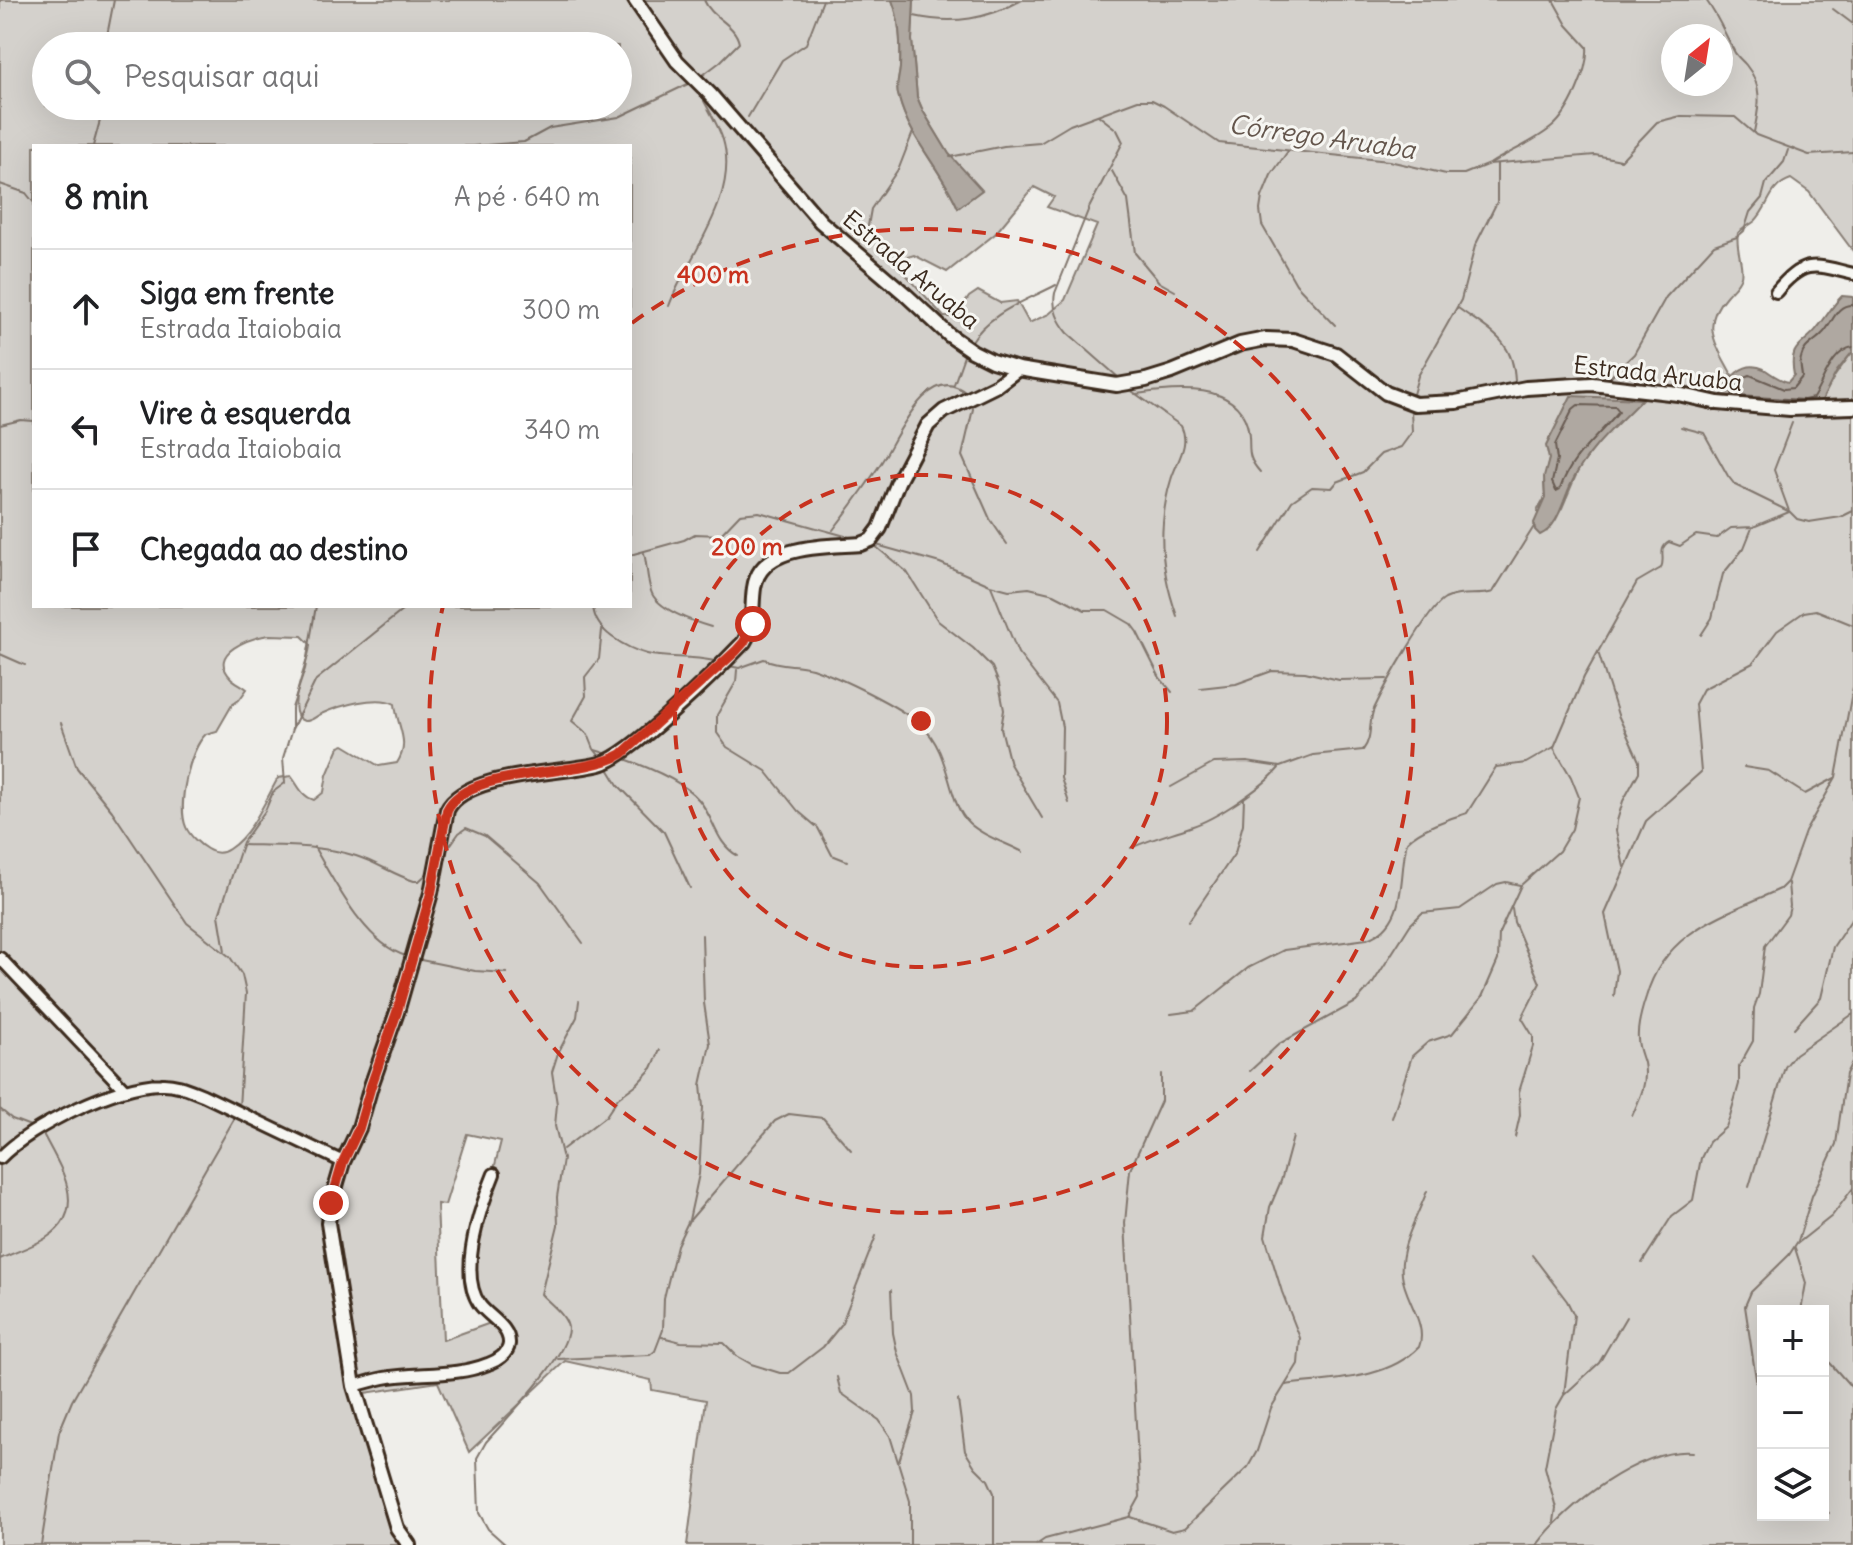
<!DOCTYPE html>
<html lang="pt">
<meta charset="utf-8">
<style>
:root{--surface:#fff;--page:#f6f6f6;--text:#202124;--muted:#757577;--line:#e0e0e0}
body{margin:0;font-family:Delius,sans-serif;background:var(--page);color:var(--text)}
.controls{position:absolute;right:24px;bottom:24px;display:grid;overflow:hidden;border-radius:0px;box-shadow:0 8px 32px #0002}
.controls button{width:72px;height:72px;display:grid;place-items:center;padding:0;border:0;border-bottom:2px solid var(--line);background:var(--surface);color:var(--text);font:40px sans-serif}
.compass{position:absolute;left:1661px;top:24px;width:72px;height:72px;border-radius:50%;background:var(--surface);box-shadow:0 8px 32px #0002;rotate:30deg}
.stop{position:absolute;width:24px;height:24px;margin:-18px;border:6px solid #c8321e;border-radius:50%;background:#fff}
.stop.end{background:#c8321e;border-color:#fff;box-shadow:0 2px 8px #0008}
.list{margin:0;padding:0;list-style:none}
h2{display:flex;justify-content:space-between;align-items:center;height:104px;margin:0;padding:0 32px;font-size:34px}
h2 small{font-size:26px;font-weight:400;color:var(--muted)}
.list li{display:grid;grid-template-columns:52px 1fr auto;gap:24px;align-items:center;box-sizing:border-box;height:120px;padding:0 32px;border-top:2px solid var(--line)}
.list b{display:block;font-size:30px;white-space:nowrap}
.list p{margin:0;font-size:26px;white-space:nowrap;color:var(--muted)}
.list em{font-size:26px;font-style:normal;color:var(--muted)}
.icon{flex:none;width:44px;height:44px;fill:none;stroke:currentColor;stroke-width:2;stroke-linecap:round;stroke-linejoin:round}
.map{position:relative;flex:none;width:1853px;height:1545px;overflow:hidden}
.search{position:absolute;background:var(--surface);box-shadow:0 8px 32px #0002;left:32px;top:32px;width:600px;height:88px;display:flex;align-items:center;gap:20px;box-sizing:border-box;padding:0 28px;border-radius:44px;color:var(--muted);font-size:30px}
.panel{position:absolute;background:var(--surface);box-shadow:0 8px 32px #0002;left:32px;top:144px;width:600px;height:464px;border-radius:0px}
.map>svg:first-child{display:block}
.green{fill:#d4d1cc;stroke:#887e75;stroke-width:2;fill-rule:evenodd}
.water{fill:#afa8a1;stroke:#81766d;stroke-width:2}
.lines{fill:none;stroke-linecap:round;stroke-linejoin:round}
.shore{stroke:#695c52;stroke-width:2}
.stream{stroke:#81766d;stroke-width:2}
.minor-casing{stroke:#3b2a1e;stroke-width:16}
.tertiary-casing{stroke:#3b2a1e;stroke-width:18}
.minor{stroke:#f6f6f2;stroke-width:10}
.tertiary{stroke:#f6f6f2;stroke-width:12}
.route{stroke:#c8321e;stroke-width:10}
.ring{fill:none;stroke:#c8321e;stroke-width:4;stroke-dasharray:14 10}
.labels{text-anchor:middle;stroke-width:6;stroke-linejoin:round;paint-order:stroke}
.street-label{font-size:24px;fill:#3b2a1e;stroke:#f6f6f2}
.water-label{font-size:26px;font-style:italic;fill:#64564c;stroke:#f6f6f2}
.centre{fill:#c8321e;stroke:#f6f6f2;stroke-width:4}
.ring-label{font-size:24px;text-anchor:middle;font-weight:bold;fill:#c8321e;stroke:#f6f6f2;stroke-width:6;stroke-linejoin:round;paint-order:stroke}
</style>
<div class="map">
<svg width="1853" height="1545" viewBox="0 0 1853 1545">
<rect width="100%" height="100%" fill="#efeeea"/>
<filter id="ink" filterUnits="userSpaceOnUse"><feTurbulence type="fractalNoise" baseFrequency=".0125" numOctaves="2"/><feDisplacementMap in="SourceGraphic" scale="16" xChannelSelector="R" yChannelSelector="G"/><feConvolveMatrix kernelMatrix="1 2 1 2 8 2 1 2 1" color-interpolation-filters="sRGB"/></filter>
<g filter="url(#ink)">
<path class="green" d="M0,0H892C900,20 901,47 900,68C899,79 895,86 899,98C909,138 942,170 958,208L981,190L949,154L923,111L917,97L912,40L914,0H1853V251L1809,192L1791,179C1768,187 1770,206 1755,221C1750,225 1743,228 1738,233C1735,249 1744,264 1741,276C1739,284 1732,289 1726,296C1700,325 1716,345 1732,375L1727,381L1829,384L1853,351V1545H687L706,1400L652,1390L651,1380L565,1361L469,1452L438,1382L358,1394L401,1537L410,1545H0ZM1673,36H1721V84H1673ZM46,46H618V106H46ZM34,146H630V606H34ZM1034,187L1054,197L1047,207L1097,225L1065,300L1049,314L1029,323L1017,301L1000,303L978,291L969,297L955,317H944L894,261L914,255L947,272L995,234ZM1566,406L1597,445L1579,468L1562,508L1547,531L1537,511L1545,498L1544,483L1549,459V439L1556,429ZM269,635L302,636L310,644C311,660 281,714 304,721C311,722 316,716 321,714C338,706 378,694 395,704C397,727 411,742 397,763L379,766L344,745L339,747L327,775L324,792L314,800C301,796 299,786 291,776L278,778C265,801 252,834 229,849C222,854 215,854 207,849C200,845 189,835 186,827C177,806 189,750 206,734L217,731L232,705L239,700L247,689C242,685 235,682 231,678C206,652 251,638 269,635ZM467,1134L501,1141L492,1177L467,1254L475,1297L496,1321L443,1340L437,1204L445,1205ZM1763,1311H1823V1515H1763Z"/>
<g class="water">
<path d="M892,0H914L912,40L917,97L923,111L949,154L982,190L958,208C942,170 909,138 899,98C895,87 899,79 900,68C901,47 900,20 892,0Z"/>
<path d="M1842,296L1853,297V351L1837,371L1820,404L1727,401L1722,394C1728,378 1744,359 1764,369C1772,374 1777,379 1788,382L1794,375C1788,343 1803,347 1818,327C1827,316 1832,306 1842,296Z"/>
<path d="M1571,396L1642,399C1617,425 1588,449 1572,482C1563,499 1559,527 1540,535L1535,530L1534,523L1545,498L1544,477L1549,459L1546,446Z"/>
</g>
<g class="lines">
<g class="shore">
<path d="M1853,305C1835,304 1833,324 1822,334C1815,342 1803,346 1801,358C1799,364 1802,371 1802,377L1793,388L1784,389L1750,375L1738,380L1732,394L1736,396L1804,400L1813,398C1823,383 1832,350 1853,347"/>
<path d="M1578,405L1615,406L1619,411C1598,437 1571,456 1560,489L1556,491L1552,482L1557,460L1555,445L1573,409Z"/>
</g>
<g class="stream">
<path d="M1706,0C1719,18 1724,32 1734,51C1737,57 1742,60 1746,65C1764,87 1759,107 1754,132"/>
<path d="M1833,9L1853,24"/>
<path d="M914,16C954,25 987,19 1022,0"/>
<path d="M105,46L114,0"/>
<path d="M699,78L720,62L739,43C735,23 712,19 704,0"/>
<path d="M1098,115L1117,130L1123,142L1089,208L1055,293C1052,309 1058,321 1068,333L1119,378"/>
<path d="M748,117L782,60L806,44L823,0"/>
<path d="M93,146L104,106"/>
<path d="M473,146L524,142L550,128L619,117L690,83"/>
<path d="M1288,151L1271,175L1262,197L1260,210L1262,225L1296,284L1335,325"/>
<path d="M950,157L1004,146L1040,143L1070,125L1138,100H1152L1164,106L1219,143L1389,161L1446,174H1464L1489,164L1595,155L1621,160L1657,122L1681,116L1735,117L1756,135L1809,155L1853,152"/>
<path d="M1491,163C1511,151 1534,142 1552,127C1569,113 1589,69 1587,47L1567,25L1553,0"/>
<path d="M1112,171L1128,200L1135,253L1159,282L1175,291"/>
<path d="M0,184L26,193L34,203"/>
<path d="M865,243L871,209L899,168L913,132"/>
<path d="M669,306C688,255 740,197 723,140C719,127 711,114 704,101L705,95"/>
<path d="M1458,308C1488,330 1514,339 1515,381"/>
<path d="M970,344C989,312 1026,301 1056,285"/>
<path d="M1607,380L1634,354L1666,297L1714,245L1737,237L1744,231L1750,212L1762,198L1766,183L1784,162L1788,150"/>
<path d="M954,384L965,353"/>
<path d="M1129,389L1181,426C1191,445 1176,462 1171,480C1167,493 1164,509 1163,523C1160,556 1166,585 1177,616"/>
<path d="M1135,394C1170,390 1233,379 1247,425C1253,446 1243,453 1260,472"/>
<path d="M1412,398L1418,376L1461,300L1475,246L1497,202V164"/>
<path d="M972,402L973,409L962,456L990,519L1007,544"/>
<path d="M1792,423L1774,470L1789,511L1797,519L1809,522L1841,517L1853,511"/>
<path d="M0,425L21,420L34,421"/>
<path d="M1681,427L1704,433L1728,476L1735,485L1788,511"/>
<path d="M833,530C850,508 866,486 881,463C896,440 928,360 966,393"/>
<path d="M873,544L940,563L990,585L1009,590L1029,588L1054,594L1085,610H1107L1131,624L1137,632L1160,678L1172,692"/>
<path d="M875,546L907,572L938,621L973,648L992,667L999,684L1004,710L1001,728L1010,764L1042,818"/>
<path d="M1260,552L1292,501L1312,487L1332,488L1337,482L1363,472L1381,454L1401,447L1412,432L1411,409"/>
<path d="M644,553C647,565 647,579 651,591C656,609 694,622 711,627"/>
<path d="M630,555L684,540L695,534L720,535L740,514L759,512L856,539"/>
<path d="M991,586L1018,653L1057,703L1062,727L1061,778L1069,803"/>
<path d="M593,606C594,620 601,629 612,637C653,666 673,652 715,661"/>
<path d="M1701,635L1712,618L1723,574L1744,548L1752,528"/>
<path d="M1598,652L1618,715L1639,761V772L1623,801L1617,821L1616,831L1624,867"/>
<path d="M0,654L25,665"/>
<path d="M729,666L739,668L764,659C783,667 794,663 812,668C839,677 899,706 921,725C952,753 946,801 969,823C983,836 1006,843 1023,852"/>
<path d="M737,670L736,682L717,715V733L727,747L766,771L798,811L818,828L832,855L847,861"/>
<path d="M1200,688L1236,684L1272,671L1305,672L1339,680L1387,679"/>
<path d="M61,723L77,768L112,811L187,923L230,957L242,975L246,993L239,1108"/>
<path d="M292,728V708L305,669L316,606"/>
<path d="M595,750L608,754"/>
<path d="M601,758L594,749L588,734L572,721L586,696L585,677L599,659L602,630"/>
<path d="M622,758C645,766 683,781 699,800C715,819 715,843 738,856"/>
<path d="M607,767L618,785L664,832L690,888"/>
<path d="M1744,767L1769,771L1805,794L1835,778"/>
<path d="M1171,787L1214,763L1247,762L1280,767L1313,755L1363,750C1373,738 1368,722 1374,709C1384,688 1427,609 1445,599C1461,591 1477,597 1493,592L1535,525"/>
<path d="M242,845C280,846 319,845 356,856C376,862 394,875 414,881H419L430,871"/>
<path d="M314,847C335,882 365,944 406,956"/>
<path d="M1131,848C1151,839 1170,834 1190,827C1216,819 1262,788 1279,768"/>
<path d="M444,854L459,833L466,828L485,836L540,883L583,943"/>
<path d="M1512,908L1514,922L1540,983L1522,1018L1533,1036V1046L1519,1092L1520,1115L1515,1137"/>
<path d="M1188,922L1235,853L1243,824L1244,798"/>
<path d="M225,951L219,915L243,842L265,811L273,792L285,783L283,758L292,729L316,680L408,606"/>
<path d="M416,959L475,971L507,973"/>
<path d="M1614,996L1617,971L1605,914L1646,821L1701,772L1695,704L1703,689L1753,663L1777,631L1804,612L1816,610L1853,625"/>
<path d="M1171,1014L1194,1011L1248,968L1284,950L1367,939C1409,924 1398,876 1407,842C1419,829 1450,818 1467,813L1496,767L1526,763L1554,747L1584,677L1637,582L1661,568C1666,558 1657,549 1669,542L1680,546L1696,535L1717,538L1731,528L1753,527L1789,512"/>
<path d="M1794,1028L1821,998L1833,947L1853,917"/>
<path d="M1250,1071L1279,1044L1356,1002L1373,983L1410,925L1422,913L1460,909L1497,884L1506,882L1520,885"/>
<path d="M0,1109L12,1119L33,1127"/>
<path d="M1632,1116C1640,1098 1648,1083 1644,1063C1642,1056 1638,1047 1638,1039C1637,1027 1642,1009 1646,997C1665,930 1724,915 1780,889L1787,882L1805,832L1836,777L1853,687"/>
<path d="M1392,1118L1412,1056L1428,1042L1452,1034L1482,997L1498,960L1499,933L1521,885L1559,851L1572,829L1579,797L1571,777L1554,748"/>
<path d="M563,1149L606,1116L618,1098L637,1084L652,1068L660,1050"/>
<path d="M1749,1187L1785,1067L1795,1054L1853,1014"/>
<path d="M690,1220L775,1121L789,1114L823,1118L851,1150"/>
<path d="M1798,1243L1832,1216L1853,1188"/>
<path d="M1795,1248L1806,1283L1801,1311"/>
<path d="M1532,1255L1567,1301L1574,1315L1564,1394"/>
<path d="M0,1259C15,1252 32,1247 46,1238C91,1210 59,1165 42,1132"/>
<path d="M1642,1263L1672,1216L1693,1200L1701,1158L1709,1142L1726,1127L1730,1116L1739,1084V1066L1753,1041L1754,1008L1759,994L1765,946L1788,915L1790,906L1788,883"/>
<path d="M891,1290L893,1333L897,1352L914,1396L915,1412L899,1461"/>
<path d="M662,1337L681,1342L724,1343L737,1356L751,1364L780,1373H789L823,1347L841,1325L876,1236"/>
<path d="M1823,1355L1853,1389"/>
<path d="M558,1359L650,1355L655,1351L663,1330L664,1298L677,1245L689,1220L699,1174L703,1107L701,1085L710,1044L704,1003L702,935"/>
<path d="M837,1377L841,1393L879,1420L890,1436L910,1501V1545"/>
<path d="M1286,1385C1330,1379 1386,1381 1419,1347C1428,1324 1404,1298 1402,1275C1399,1246 1417,1218 1427,1191"/>
<path d="M958,1400L965,1451L975,1467L988,1480L994,1493V1545"/>
<path d="M1763,1425L1745,1306L1751,1292L1789,1255L1798,1241L1812,1196L1836,1144L1846,1074L1853,1060"/>
<path d="M1823,1508L1829,1513"/>
<path d="M1130,1517L1172,1531L1185,1528L1248,1467L1257,1451L1271,1408L1298,1364L1300,1338L1282,1292L1265,1236L1270,1207L1281,1181L1293,1137"/>
<path d="M1554,1522L1556,1508L1545,1467L1556,1409L1564,1395L1599,1363L1626,1317"/>
<path d="M41,1545L59,1432L72,1401L237,1114"/>
<path d="M506,1545L488,1529L479,1513L477,1458L486,1442C506,1419 567,1358 568,1329C568,1316 549,1303 541,1294L558,1225L557,1197L563,1159L555,1126L557,1104L552,1072L558,1053L577,1017L579,1001"/>
<path d="M1036,1545L1045,1539L1129,1517L1140,1497L1125,1223L1130,1170L1161,1101V1074"/>
<path d="M1537,1545C1566,1505 1642,1447 1693,1452"/>
</g>
<defs>
<g id="minor">
<path d="M1776,292C1803,259 1814,264 1853,274"/>
<path d="M0,958L125,1090"/>
<path d="M0,1158C31,1126 115,1085 161,1084C176,1083 190,1090 203,1095L343,1162"/>
<path d="M354,1386C364,1383 374,1380 384,1378C417,1372 456,1377 488,1364C497,1361 508,1354 509,1344C510,1327 489,1317 480,1305C457,1273 481,1206 494,1174"/>
</g>
<g id="tertiary">
<path d="M635,0L677,61L710,94L821,222L905,294L949,335L972,351L992,361L1018,369L1117,385L1146,380L1172,372L1240,344L1266,339L1293,340L1336,354L1386,393L1415,404L1456,402L1526,388L1592,384L1678,394L1718,403L1790,409L1853,407"/>
<path d="M409,1545L397,1528L354,1386L328,1223L331,1203L343,1162L359,1128L371,1086L397,1012L431,893L447,810C465,772 562,774 600,764C631,756 718,669 744,642C755,624 751,608 754,588C760,543 828,547 861,544L871,540L880,528L898,482L928,425L944,411L997,385L1018,369"/>
</g>
</defs>
<use href="#minor" class="minor-casing"/>
<use href="#tertiary" class="tertiary-casing"/>
<use href="#minor" class="minor"/>
<use href="#tertiary" class="tertiary"/>
</g>
</g>
<g class="lines" filter="url(#ink)">
<path class="route" d="M331,1203L343,1162L359,1128L371,1086L397,1012L431,893L447,810C468,766 581,778 622,754L736,651L744,642L753,624"/>
</g>
<g class="ring">
<circle cx="921" cy="721" r="246"/>
<path d="M632 323A492 492 0 1 1 443 606"/>
</g>
<g class="labels">
<g class="street-label">
<text transform="translate(911 270) rotate(40)" y="8">Estrada Aruaba</text>
<text transform="translate(1658 374) rotate(6)" y="8">Estrada Aruaba</text>
</g>
<g class="water-label">
<text transform="translate(1322 137) rotate(8)" y="9">Córrego Aruaba</text>
</g>
</g>
<circle cx="921" cy="721" r="12" class="centre"/>
<g class="ring-label">
<text x="713" y="283">400 m</text>
<text x="747" y="555">200 m</text>
</g>
</svg>
<div class="controls">
<button>+</button>
<button>−</button>
<button><svg class="icon" aria-label="layers" viewBox="0 0 24 24"><path d="M12 4l9 5-9 5-9-5zM3 14l9 5 9-5"/></svg></button>
</div>
<svg class="compass" viewBox="-18 -18 36 36"><path d="M0-13l5 13h-10z" fill="#e53935"/><path d="M0 13l5-13h-10z" fill="#757577"/></svg>
<div class="stop" style="left:753px;top:624px"></div>
<div class="stop end" style="left:331px;top:1203px"></div>
<div class="search"><svg class="icon" aria-label="search" viewBox="0 0 24 24"><circle cx="10" cy="10" r="6"/><path d="M15 15l6 6"/></svg>Pesquisar aqui</div>
<section class="panel">
<h2>8 min<small>A pé · 640 m</small></h2>
<ul class="list">
<li><svg class="icon" aria-label="ahead" viewBox="0 0 24 24"><path d="M12 20V5M6 11l6-6 6 6"/></svg><div><b>Siga em frente</b><p>Estrada Itaiobaia</p></div><em>300 m</em></li>
<li><svg class="icon" aria-label="left" viewBox="0 0 24 24"><path d="M17 20v-9H6M10 6l-5 5 5 5"/></svg><div><b>Vire à esquerda</b><p>Estrada Itaiobaia</p></div><em>340 m</em></li>
<li><svg class="icon" aria-label="arrive" viewBox="0 0 24 24"><path d="M6 21V4h12l-3 4 3 4H6"/></svg><div><b>Chegada ao destino</b></div></li>
</ul>
</section>
</div>
